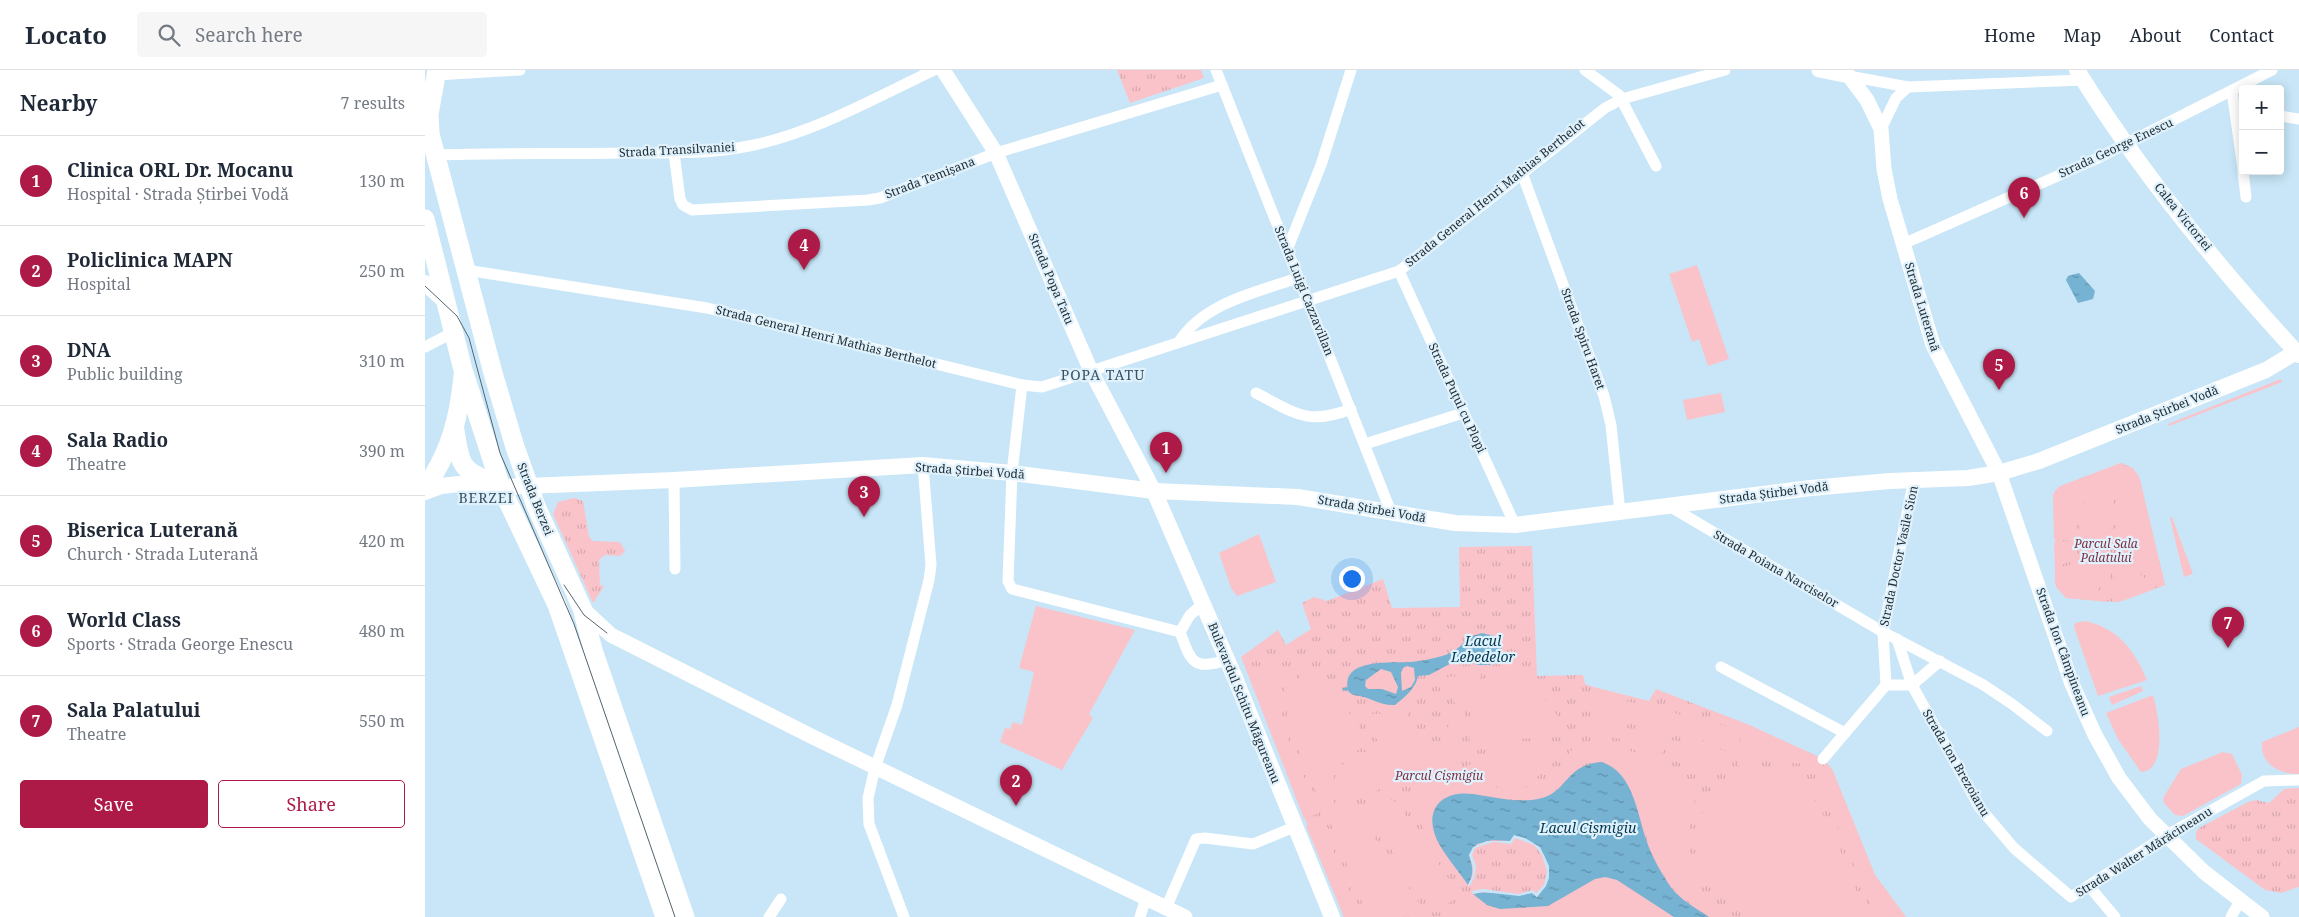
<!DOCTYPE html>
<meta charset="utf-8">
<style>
:root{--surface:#fff;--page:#f6f6f7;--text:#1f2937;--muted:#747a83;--line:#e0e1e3;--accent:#ad1a48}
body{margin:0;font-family:"Noto Serif",serif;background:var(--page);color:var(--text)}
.controls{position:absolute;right:15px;top:15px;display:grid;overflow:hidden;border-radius:5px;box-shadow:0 2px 12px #0003}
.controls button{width:45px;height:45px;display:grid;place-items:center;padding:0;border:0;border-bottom:1px solid var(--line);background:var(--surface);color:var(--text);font:25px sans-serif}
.you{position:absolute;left:926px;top:508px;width:18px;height:18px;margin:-12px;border:4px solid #fff;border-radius:50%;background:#1a73e8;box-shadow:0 0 0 8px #1a73e833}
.badge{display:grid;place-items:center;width:32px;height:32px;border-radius:50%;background:var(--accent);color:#fff;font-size:16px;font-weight:700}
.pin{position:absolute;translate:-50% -41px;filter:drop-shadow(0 1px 2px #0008)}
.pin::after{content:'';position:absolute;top:26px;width:18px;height:15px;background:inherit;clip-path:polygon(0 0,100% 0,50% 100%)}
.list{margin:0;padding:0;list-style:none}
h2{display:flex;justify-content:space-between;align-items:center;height:65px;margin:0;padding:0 20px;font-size:21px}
h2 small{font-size:16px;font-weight:400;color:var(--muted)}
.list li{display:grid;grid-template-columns:32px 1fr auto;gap:15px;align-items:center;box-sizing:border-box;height:90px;padding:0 20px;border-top:1px solid var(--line)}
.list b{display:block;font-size:19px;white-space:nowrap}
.list p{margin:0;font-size:16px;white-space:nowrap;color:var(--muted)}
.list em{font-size:16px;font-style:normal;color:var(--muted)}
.actions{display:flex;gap:10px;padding:15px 20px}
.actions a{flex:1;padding:11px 0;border:1px solid var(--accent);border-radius:5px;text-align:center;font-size:18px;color:var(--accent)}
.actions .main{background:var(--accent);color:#fff}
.icon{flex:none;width:28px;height:28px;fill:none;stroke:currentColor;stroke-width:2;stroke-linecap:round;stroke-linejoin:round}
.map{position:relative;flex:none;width:1874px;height:847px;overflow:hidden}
header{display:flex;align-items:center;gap:30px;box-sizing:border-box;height:70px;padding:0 25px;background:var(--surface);border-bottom:1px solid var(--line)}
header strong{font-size:24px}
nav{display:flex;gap:28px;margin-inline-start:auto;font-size:18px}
.search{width:350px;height:45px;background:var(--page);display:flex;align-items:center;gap:12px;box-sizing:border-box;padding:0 18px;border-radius:5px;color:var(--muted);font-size:19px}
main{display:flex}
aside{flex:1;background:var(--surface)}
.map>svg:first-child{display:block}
.grass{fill:url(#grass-tufts)}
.garden{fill:#fac3ca}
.water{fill:url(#water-ripples);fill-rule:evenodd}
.pier{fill:#c8e6f7}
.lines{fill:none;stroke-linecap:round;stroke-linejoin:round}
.stream{stroke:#76b2d2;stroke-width:3}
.minor{stroke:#fff;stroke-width:11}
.tertiary{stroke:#fff;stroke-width:15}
.secondary{stroke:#fff;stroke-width:16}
.primary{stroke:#fff;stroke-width:19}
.tram{stroke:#54656e;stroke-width:1}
.labels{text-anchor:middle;stroke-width:4.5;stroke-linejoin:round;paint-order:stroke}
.street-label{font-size:12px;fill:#222e34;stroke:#dff1fc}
.park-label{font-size:12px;font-style:italic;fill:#7d3040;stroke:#dff1fc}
.neighbourhood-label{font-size:14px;letter-spacing:1px;fill:#385260;stroke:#dff1fc}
.water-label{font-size:14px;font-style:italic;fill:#02384e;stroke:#dff1fc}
</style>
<header>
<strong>Locato</strong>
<div class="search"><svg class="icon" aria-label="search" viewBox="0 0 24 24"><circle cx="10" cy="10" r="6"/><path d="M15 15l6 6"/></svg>Search here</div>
<nav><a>Home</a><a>Map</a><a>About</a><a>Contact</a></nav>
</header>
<main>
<aside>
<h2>Nearby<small>7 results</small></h2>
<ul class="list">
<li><span class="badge">1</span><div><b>Clinica ORL Dr. Mocanu</b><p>Hospital · Strada Știrbei Vodă</p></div><em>130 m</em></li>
<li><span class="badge">2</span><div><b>Policlinica MAPN</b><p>Hospital</p></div><em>250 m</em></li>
<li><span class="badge">3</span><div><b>DNA</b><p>Public building</p></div><em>310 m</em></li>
<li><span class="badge">4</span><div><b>Sala Radio</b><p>Theatre</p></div><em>390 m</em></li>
<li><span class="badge">5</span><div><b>Biserica Luterană</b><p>Church · Strada Luterană</p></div><em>420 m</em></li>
<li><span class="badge">6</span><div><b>World Class</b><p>Sports · Strada George Enescu</p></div><em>480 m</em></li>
<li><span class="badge">7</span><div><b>Sala Palatului</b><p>Theatre</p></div><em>550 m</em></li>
</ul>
<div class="actions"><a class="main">Save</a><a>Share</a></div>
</aside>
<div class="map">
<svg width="1874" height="847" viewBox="0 0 1874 847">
<defs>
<pattern id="grass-tufts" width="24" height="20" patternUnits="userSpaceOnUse" patternTransform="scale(1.25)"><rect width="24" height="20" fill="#fac3ca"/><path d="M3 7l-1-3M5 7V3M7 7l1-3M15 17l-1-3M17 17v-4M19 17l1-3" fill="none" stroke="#d6a8ae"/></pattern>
<pattern id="water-ripples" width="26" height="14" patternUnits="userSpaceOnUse" patternTransform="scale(1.25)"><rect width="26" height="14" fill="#76b2d2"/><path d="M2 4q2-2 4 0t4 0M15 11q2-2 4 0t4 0" fill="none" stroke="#6091ab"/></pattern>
</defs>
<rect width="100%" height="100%" fill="#c8e6f7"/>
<g class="grass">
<path d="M692,0H776L779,8L705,33Z"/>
<path d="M1696,393L1708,398L1715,410L1740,515L1693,532L1641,528L1630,513V421L1635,416Z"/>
<path d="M149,428L158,431L164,466L167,471L195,472L200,481L195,486L180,485L174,490L175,515L179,516L168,533L128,444L133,432Z"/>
<path d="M1107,476L1112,606L1158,605L1160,614L1165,616L1224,631L1231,619L1322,654L1398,689L1407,699L1450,805L1481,847H919L816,587L853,560L861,575L886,559L877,533L889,527L902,531L958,509L967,538L1035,537L1034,477Z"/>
<path d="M1874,718V817L1856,823L1840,820L1771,769V763L1774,758L1823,732L1831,730L1844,733L1859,719Z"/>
</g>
<g class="garden">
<path d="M1272,195L1304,289L1283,296L1274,269L1267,272L1244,204Z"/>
<path d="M1856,309L1857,312L1744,356L1743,354Z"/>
<path d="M1296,323L1300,342L1262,350L1258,330Z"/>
<path d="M1696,393L1699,394L1691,420L1661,430L1656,440L1634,417Z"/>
<path d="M1702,395L1712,403L1715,410L1740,515L1733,518L1697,481L1699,473L1692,466L1694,427L1696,425L1695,420Z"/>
<path d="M1631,420L1654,443L1646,471L1629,469L1628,425Z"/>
<path d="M1689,425L1688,466L1684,468L1658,442L1663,433Z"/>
<path d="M1657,446L1682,471L1680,476L1655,487L1651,469Z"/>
<path d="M1747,447L1768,504L1759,507L1745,448Z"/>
<path d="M834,464L851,512L812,526L806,518L794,483Z"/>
<path d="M1629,473L1647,477L1652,488L1630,498Z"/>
<path d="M1681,480L1687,485L1684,527L1657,490Z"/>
<path d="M1695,483L1730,519L1697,531L1687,532L1691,485Z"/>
<path d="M1653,491L1683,532L1641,528L1631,517L1630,501Z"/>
<path d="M611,536L710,560L664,644L668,648L637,700L575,672L580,658L585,659L588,652L597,655L609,602L594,598Z"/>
<path d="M1660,551C1693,558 1709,580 1722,610L1673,626L1649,557L1650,553Z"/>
<path d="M843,591L851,606V633L857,655L894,743L879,749L823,604Z"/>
<path d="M979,597L989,598L990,610L986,617L977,621L976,603Z"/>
<path d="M955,599C966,597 976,614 971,624H967L958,619H942L940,616L941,610Z"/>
<path d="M877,601L897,607L949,677C908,672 905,706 910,737L900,741C884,701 858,658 859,614L872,612Z"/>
<path d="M1082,601C1104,605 1129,643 1144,660L1143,664L1138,667L1085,669L1048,682L1044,677C1047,643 1044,615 1082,601Z"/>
<path d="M1057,605L1041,629L1035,691L1015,707L984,709L978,706L934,644H975L982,640L988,671H1021L1025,646L1030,634L1019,607Z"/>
<path d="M1716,616L1718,621L1687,635L1684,627Z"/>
<path d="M1165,622L1317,660L1312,679L1160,641Z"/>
<path d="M1728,625C1733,641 1744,700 1716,702L1693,669L1681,643Z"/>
<path d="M1160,648L1241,667L1236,685L1216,674L1159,660Z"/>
<path d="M1322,654L1394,687L1382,694L1338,691L1313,696Z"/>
<path d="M1874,657V704C1855,704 1835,695 1837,672Z"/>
<path d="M1248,670L1307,682L1303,697L1273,699L1243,689Z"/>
<path d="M1169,673C1211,678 1244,694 1270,728C1268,745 1261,760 1264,777C1266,792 1280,825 1270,837L1245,816L1227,784L1218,755L1192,699L1186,695L1177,692L1161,693L1126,724L1114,728L1082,729L1041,724L1023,727L1014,731L1008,759L1012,770L1043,815L1039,817L984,737C982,729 982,721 991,717C1008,710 1070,719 1094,718C1111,717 1125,709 1136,695C1139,691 1143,683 1147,680C1153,676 1162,674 1169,673Z"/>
<path d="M1137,675L1140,677C1133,687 1126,697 1116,704C1095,718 1051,710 1026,707L1041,696L1080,677Z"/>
<path d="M934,682H949L973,712L915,735C912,714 910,691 934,682Z"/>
<path d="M1798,682L1807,684L1817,705L1816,714L1758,746L1750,745L1739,733L1738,728L1756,699Z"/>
<path d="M1401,693L1407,699L1450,805L1481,847H1452L1445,833L1397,720L1391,711V705Z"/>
<path d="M1341,698C1350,700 1359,701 1367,706C1402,729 1424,808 1443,847H1328L1291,825L1279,810L1270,775L1277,744L1295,718L1307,708L1323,701Z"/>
<path d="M955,728H964L972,733L1035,825L1010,843L946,750V737Z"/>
<path d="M925,740L934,745L1003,846L943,847L903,747Z"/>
<path d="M896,750L935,847H919L881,756Z"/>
<path d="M1180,807L1192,810L1249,847H1059L1045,826L1048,824L1062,835L1075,839L1123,836L1170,809Z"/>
<path d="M1039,832L1050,847H1017Z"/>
<path d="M1282,835L1294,837L1310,847H1284L1276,841Z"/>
</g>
<g class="water">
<path d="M1654,203L1670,221L1668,229L1653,233L1641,210L1643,206Z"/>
<path d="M1057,563L1069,566L1077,573L1076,583L1065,595H1052L1040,586L1004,605L993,606C991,618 980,627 970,635C955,636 944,626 928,625L924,622C912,587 970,593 986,592C996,591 1007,589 1017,586C1029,583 1036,576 1044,567ZM982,596L989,598L990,610L986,617L977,621L976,603L978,598ZM956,599L966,602L973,617L971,624L957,619H943L940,616L941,610Z"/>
<path d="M1177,692C1209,703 1212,744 1222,772C1227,787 1236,802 1245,816C1254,829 1271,838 1284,847H1249L1192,810L1180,807L1170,809L1123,836L1075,839L1062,835L1048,824C1068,819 1087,828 1107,823L1112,827C1134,802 1121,771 1089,766L1085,771L1068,770L1052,774L1044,785C1048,797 1049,804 1043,815C1033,800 1020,786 1012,770C998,739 1017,720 1048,724C1070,727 1095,734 1117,728C1143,721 1141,694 1177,692Z"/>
</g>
<path class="pier" d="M1089,765L1100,768L1115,777L1124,796V808L1121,816L1112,827L1107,823L1094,826L1058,822L1048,824L1047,821L1058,819L1094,824L1108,820L1111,823L1119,815L1122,802L1117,785L1109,775L1090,768L1086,774L1068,772L1050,778L1047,785L1051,796L1050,806L1045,816L1043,815L1048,805V797L1044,785L1048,777L1062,771H1085Z"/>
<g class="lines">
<path class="stream" d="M919,619H923"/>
<g class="minor">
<path d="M791,0L966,442"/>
<path d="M1160,0L1194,25L1231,96"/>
<path d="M11,5L95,0"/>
<path d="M1424,6L1483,17L1658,10"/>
<path d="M1807,21L1818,99"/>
<path d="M1855,46L1874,49"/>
<path d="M1456,59L1471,28L1483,17"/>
<path d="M249,83L255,129L258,135L267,140L443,130L455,128L571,83L797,15"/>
<path d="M10,85C74,83 139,84 203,83C243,83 285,84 324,76C389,63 450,28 509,0"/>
<path d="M1818,101L1821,127"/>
<path d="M1097,103L1179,326L1186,355L1195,442"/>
<path d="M1478,174L1671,89L1847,0"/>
<path d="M862,180L896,95L926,0"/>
<path d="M41,200L282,238L597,315L617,317L974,201L1180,38L1197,29L1300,0"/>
<path d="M974,201L1090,455"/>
<path d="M754,272C778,233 832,222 873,208"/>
<path d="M0,277L29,262"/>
<path d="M597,315L587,403L583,511L587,519L755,562"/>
<path d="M831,323C870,343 882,356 926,339"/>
<path d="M940,374L1038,343"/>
<path d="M249,410L250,499"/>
<path d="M1244,436L1458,562L1557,614L1587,634L1622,661"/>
<path d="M755,562C766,591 767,601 802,590"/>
<path d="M755,562L765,545L778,534"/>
<path d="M1472,569L1487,615L1555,738L1589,778L1646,827L1740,766L1839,711L1874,710"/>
<path d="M1296,597L1420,663L1461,615"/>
<path d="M1461,615L1458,562L1489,409"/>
<path d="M1461,615H1487L1515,591"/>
<path d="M1398,689L1420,663"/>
<path d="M1664,816L1690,847"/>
<path d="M741,838L771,769L780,768L828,774L869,757"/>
<path d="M344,847L356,829"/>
<path d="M479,847L444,754L443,728L450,698L472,635L504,510L506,495L498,395"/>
<path d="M715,847L721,828"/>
<path d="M1806,847L1815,831"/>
</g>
<g class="tertiary">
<path d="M518,0L571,83L666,301L729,421"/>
<path d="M1394,0L1424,6L1442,30L1456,59L1459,99L1465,129L1508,275L1574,403L1647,614L1670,665L1694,708L1725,749L1779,802L1837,847"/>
<path d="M157,538L186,565L390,668L760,847"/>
</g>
<g class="secondary">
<path d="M1652,0C1715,102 1793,197 1874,285"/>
<path d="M0,213L20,231"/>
<path d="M729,421L810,608L907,847"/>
<path d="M0,422L16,416L34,414L76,417L249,410L498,395L587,403L729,421L873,427L1030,453L1090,455L1386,418L1465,411L1543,408L1574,403L1614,391L1841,300L1871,282"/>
</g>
<g class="primary">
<path d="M12,0L4,44L5,64L68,303L90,377L111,436L157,538L168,580L260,847"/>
<path d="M0,149L38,300L76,417L132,535L240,847"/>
<path d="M30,360C36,404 39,399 76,417"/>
<path d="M0,418C25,383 34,348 38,306"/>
</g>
<g class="tram">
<path d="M0,216L32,246L44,268L75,383L149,554L250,847"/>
<path d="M139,515L159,545L182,563"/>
</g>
</g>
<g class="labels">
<g class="street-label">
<text transform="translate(1691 78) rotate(-25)" y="4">Strada George Enescu</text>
<text transform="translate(252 80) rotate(-3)" y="4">Strada Transilvaniei</text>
<text transform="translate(505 108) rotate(-21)" y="4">Strada Temișana</text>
<text transform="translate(1070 123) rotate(-39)" y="4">Strada General Henri Mathias Berthelot</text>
<text transform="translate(1758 147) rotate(51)" y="4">Calea Victoriei</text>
<text transform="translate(626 209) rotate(67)" y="4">Strada Popa Tatu</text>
<text transform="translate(879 221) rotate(68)" y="4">Strada Luigi Cazzavillan</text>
<text transform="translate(1497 237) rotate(73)" y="4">Strada Luterană</text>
<text transform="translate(401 267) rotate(14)" y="4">Strada General Henri Mathias Berthelot</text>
<text transform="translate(1158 269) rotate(70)" y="4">Strada Spiru Haret</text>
<text transform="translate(1032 328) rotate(65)" y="4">Strada Puțul cu Plopi</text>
<text transform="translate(1742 340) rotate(-22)" y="4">Strada Știrbei Vodă</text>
<text transform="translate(545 401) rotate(4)" y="4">Strada Știrbei Vodă</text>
<text transform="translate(1349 423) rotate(-7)" y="4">Strada Știrbei Vodă</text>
<text transform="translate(110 429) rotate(68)" y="4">Strada Berzei</text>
<text transform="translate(947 439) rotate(10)" y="4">Strada Știrbei Vodă</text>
<text transform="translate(1474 486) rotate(-78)" y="4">Strada Doctor Vasile Sion</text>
<text transform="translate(1351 499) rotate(30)" y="4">Strada Poiana Narciselor</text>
<text transform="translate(1638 582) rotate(70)" y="4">Strada Ion Câmpineanu</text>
<text transform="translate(819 633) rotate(68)" y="4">Bulevardul Schitu Măgureanu</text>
<text transform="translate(1531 693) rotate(60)" y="4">Strada Ion Brezoianu</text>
<text transform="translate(1719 782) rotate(-32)" y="4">Strada Walter Mărăcineanu</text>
</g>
<g class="park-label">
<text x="1681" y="478">Parcul Sala<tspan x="1681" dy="14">Palatului</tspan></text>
<text x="1014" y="710">Parcul Cișmigiu</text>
</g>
<g class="neighbourhood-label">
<text x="678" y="310">POPA TATU</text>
<text x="61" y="433">BERZEI</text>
</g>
<g class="water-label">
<text x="1058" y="576">Lacul<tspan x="1058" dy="16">Lebedelor</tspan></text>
<text x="1163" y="763">Lacul Cișmigiu</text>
</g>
</g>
</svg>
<div class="controls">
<button>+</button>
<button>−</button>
</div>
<div class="you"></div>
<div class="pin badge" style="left:741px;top:403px">1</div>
<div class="pin badge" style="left:591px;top:736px">2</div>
<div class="pin badge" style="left:439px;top:447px">3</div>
<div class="pin badge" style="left:379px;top:200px">4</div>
<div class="pin badge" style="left:1574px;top:320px">5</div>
<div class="pin badge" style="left:1599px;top:148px">6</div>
<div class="pin badge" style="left:1803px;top:578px">7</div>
</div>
</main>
